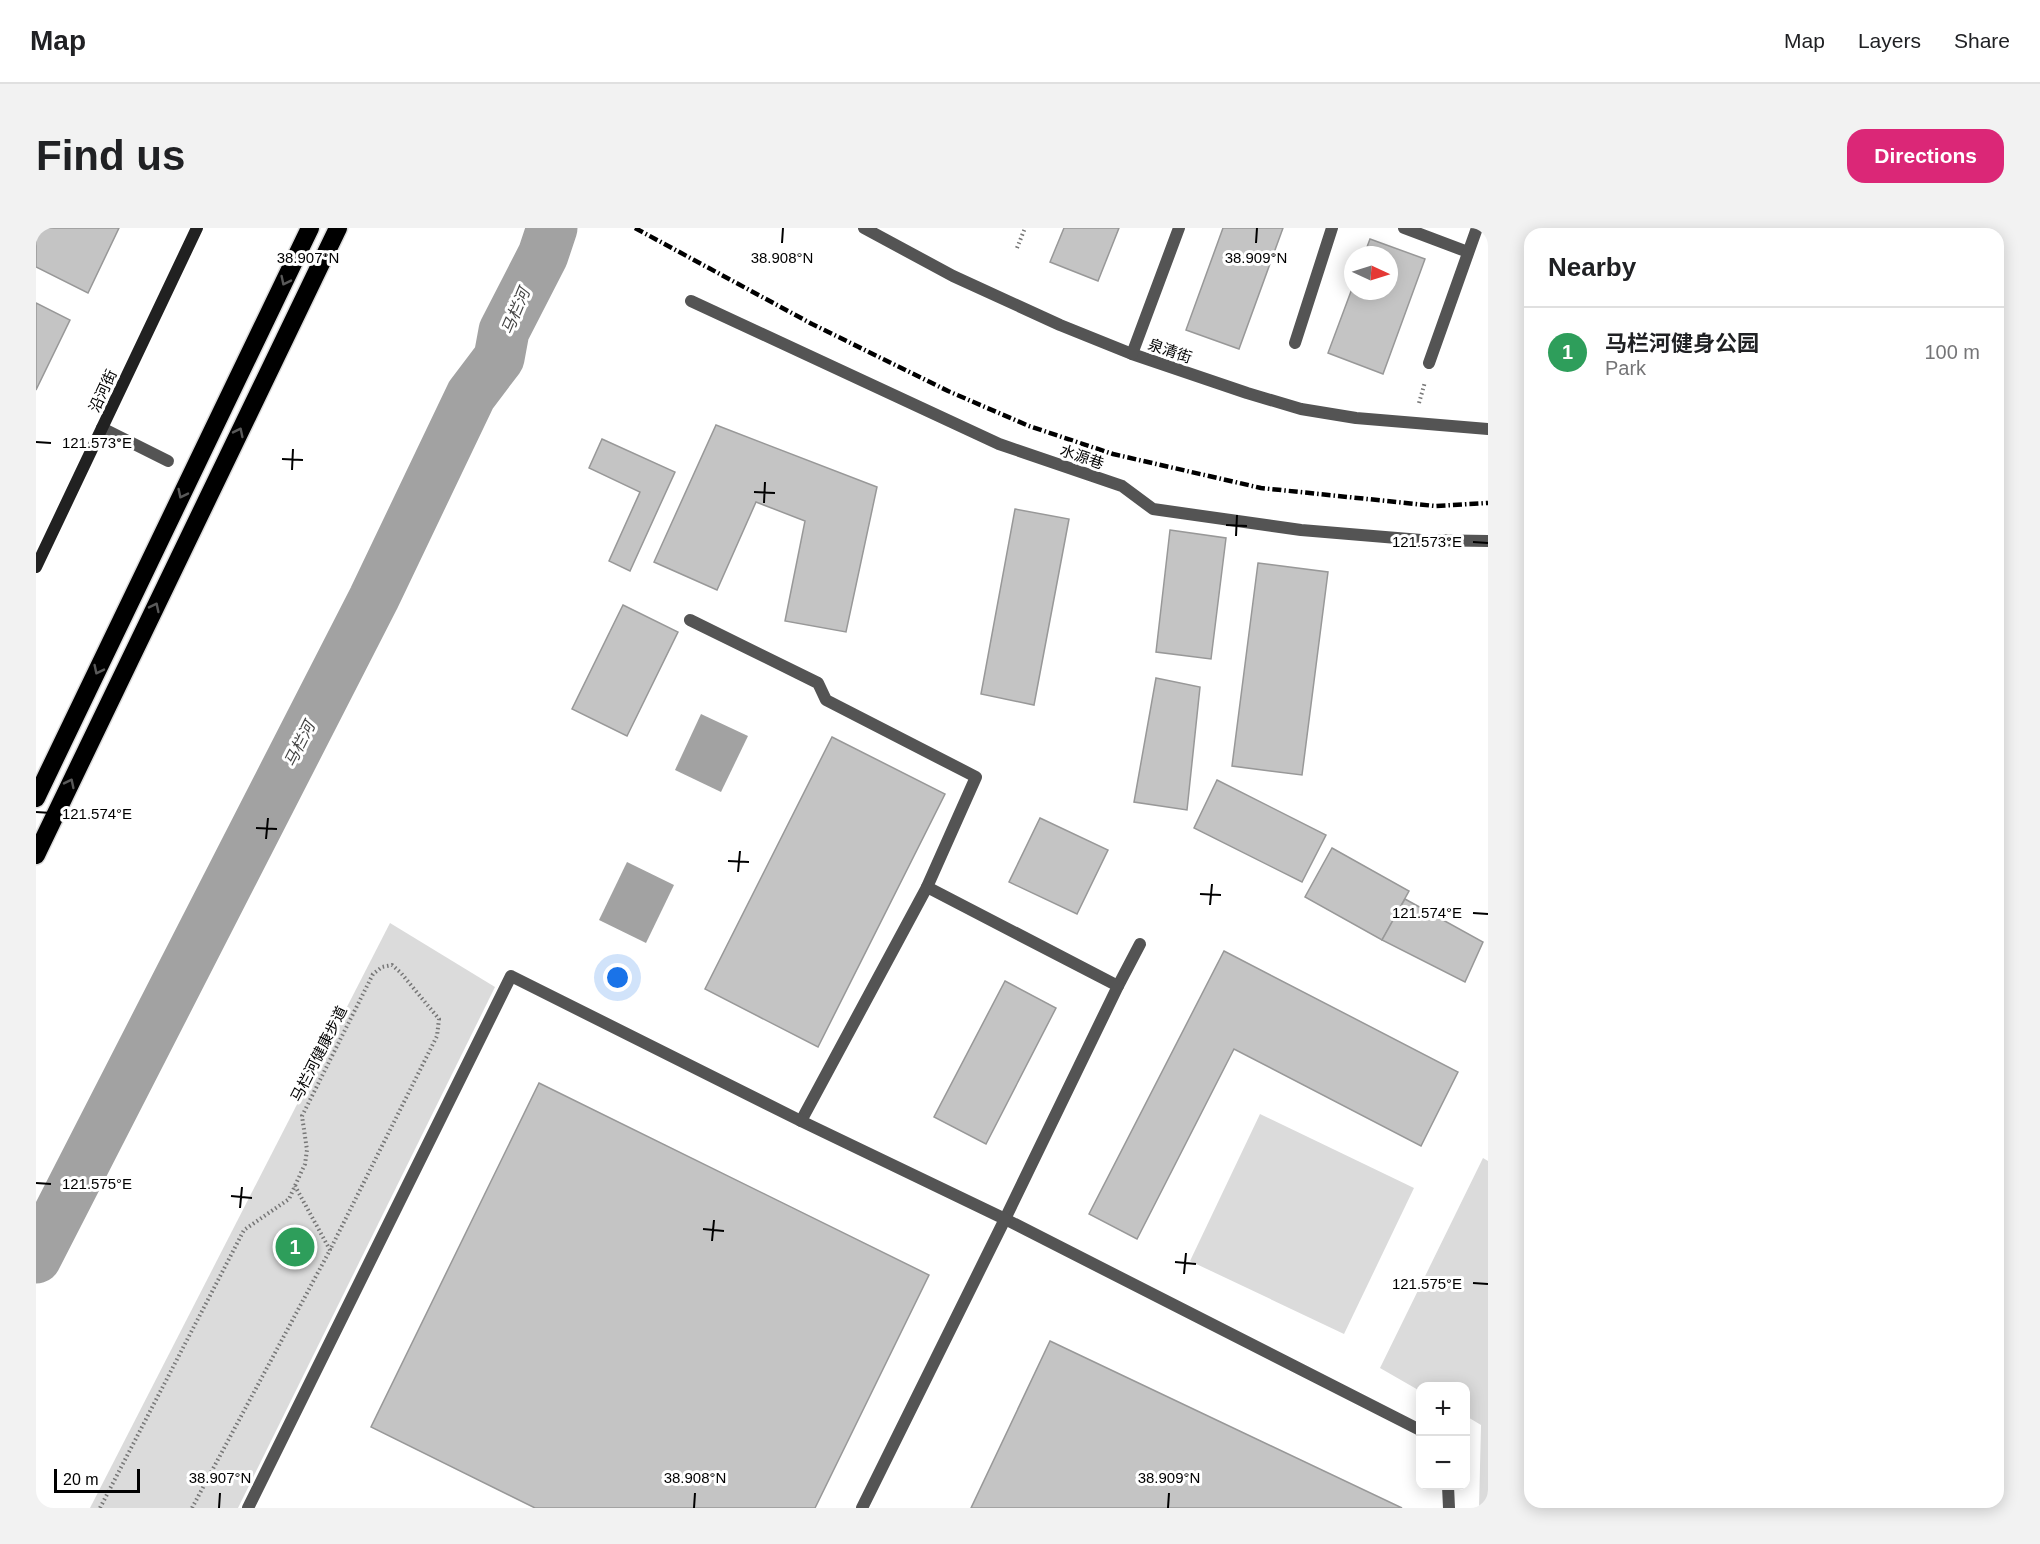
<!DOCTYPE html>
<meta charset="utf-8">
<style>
:root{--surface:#fff;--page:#f2f2f2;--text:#202124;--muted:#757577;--line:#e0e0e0;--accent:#db2777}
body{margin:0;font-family:Arial,"Noto Sans SC",sans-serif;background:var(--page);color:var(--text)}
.controls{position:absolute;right:18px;bottom:18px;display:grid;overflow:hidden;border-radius:12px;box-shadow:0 3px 15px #0003}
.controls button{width:54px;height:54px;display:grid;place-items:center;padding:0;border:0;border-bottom:2px solid var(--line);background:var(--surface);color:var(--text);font:30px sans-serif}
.compass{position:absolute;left:1308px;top:18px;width:54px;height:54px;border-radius:50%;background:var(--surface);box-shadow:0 3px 15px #0003;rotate:94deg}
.scale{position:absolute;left:18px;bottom:15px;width:86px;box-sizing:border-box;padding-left:6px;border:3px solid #000;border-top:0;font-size:16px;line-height:21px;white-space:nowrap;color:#000;-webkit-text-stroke:4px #fff;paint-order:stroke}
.you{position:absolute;left:582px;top:750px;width:21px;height:21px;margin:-15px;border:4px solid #fff;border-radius:50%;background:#1a73e8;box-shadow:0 0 0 9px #1a73e833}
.badge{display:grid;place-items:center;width:39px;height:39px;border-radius:50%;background:var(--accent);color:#fff;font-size:20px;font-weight:700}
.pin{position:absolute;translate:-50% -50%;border:3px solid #fff;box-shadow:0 2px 6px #0006}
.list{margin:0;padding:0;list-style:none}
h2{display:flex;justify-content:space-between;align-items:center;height:78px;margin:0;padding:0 24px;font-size:26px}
h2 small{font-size:20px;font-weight:400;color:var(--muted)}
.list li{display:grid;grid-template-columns:39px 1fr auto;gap:18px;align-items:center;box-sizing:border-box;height:90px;padding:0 24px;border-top:2px solid var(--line)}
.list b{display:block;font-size:22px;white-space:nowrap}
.list p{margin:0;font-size:20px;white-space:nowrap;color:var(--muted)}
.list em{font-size:20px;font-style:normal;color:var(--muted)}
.map{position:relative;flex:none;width:1452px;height:1280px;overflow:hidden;border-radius:18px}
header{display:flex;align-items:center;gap:36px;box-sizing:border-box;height:84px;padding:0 30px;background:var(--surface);border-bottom:2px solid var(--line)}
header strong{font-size:28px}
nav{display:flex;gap:33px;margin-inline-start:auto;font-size:21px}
.intro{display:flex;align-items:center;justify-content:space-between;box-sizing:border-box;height:144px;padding:0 36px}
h1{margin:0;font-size:42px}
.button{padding:15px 27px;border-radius:18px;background:var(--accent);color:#fff;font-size:21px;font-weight:700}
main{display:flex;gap:36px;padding:0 36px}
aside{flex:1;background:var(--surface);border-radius:18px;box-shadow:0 3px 15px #0003}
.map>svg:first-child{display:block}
.green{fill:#dbdbdb}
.water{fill:#a2a2a2}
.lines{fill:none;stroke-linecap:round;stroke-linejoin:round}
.river{stroke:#a2a2a2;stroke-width:51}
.building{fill:#c4c4c4;stroke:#989898;stroke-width:1.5}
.highway-casing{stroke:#dbdbdb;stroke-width:21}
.path{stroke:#767676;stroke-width:4;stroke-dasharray:1.5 3;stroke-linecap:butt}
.lane{stroke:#545454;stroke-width:12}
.street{stroke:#545454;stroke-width:12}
.secondary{stroke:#212121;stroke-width:12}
.highway{stroke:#000;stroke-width:18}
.rail{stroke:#000;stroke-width:4.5;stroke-dasharray:9 3 1.5 3;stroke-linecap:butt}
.oneway{stroke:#595959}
.ticks{fill:none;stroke:#000;stroke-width:2}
.labels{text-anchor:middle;stroke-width:6;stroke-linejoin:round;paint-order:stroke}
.street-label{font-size:15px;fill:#000;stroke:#fff}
.water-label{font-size:16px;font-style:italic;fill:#434343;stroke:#fff}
.ticks-label{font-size:15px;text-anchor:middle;fill:#000;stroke:#fff;stroke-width:6;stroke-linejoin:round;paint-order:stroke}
</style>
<header>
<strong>Map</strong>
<nav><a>Map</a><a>Layers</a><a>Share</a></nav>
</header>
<div class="intro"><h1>Find us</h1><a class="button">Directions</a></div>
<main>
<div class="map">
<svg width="1452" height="1280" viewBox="0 0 1452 1280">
<rect width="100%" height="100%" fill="#fff"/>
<g class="green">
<path d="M354,695L459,759L202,1280H54Z"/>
<path d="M1224,886L1378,960L1308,1106L1154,1033Z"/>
<path d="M1447,930L1452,933V1280H1443L1445,1197L1430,1188V1158H1384V1163L1344,1140Z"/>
</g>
<g class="water">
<path d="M665,486L712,508L685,564L639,542Z"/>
<path d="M591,634L638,657L610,715L563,692Z"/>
</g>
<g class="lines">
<path class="river" d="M0,1030L338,370L435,167L463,130L468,103L507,27L516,0"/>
</g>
<g class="building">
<path d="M0,0H83L52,65L0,39Z"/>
<path d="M1028,0H1083L1062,53L1014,34Z"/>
<path d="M1187,0H1247L1203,121L1150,102Z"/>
<path d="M1334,11L1389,31L1347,146L1292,125L1317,58V63H1353V27H1328Z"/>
<path d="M0,75L34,92L0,162Z"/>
<path d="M680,197L841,259L810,404L749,393L769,293L720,274L681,362L618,334Z"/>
<path d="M566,211L639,244L594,343L573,333L604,264L553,240Z"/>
<path d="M979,281L1033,291L998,477L945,466Z"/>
<path d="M1134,302L1190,310L1175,431L1120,424Z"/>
<path d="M1222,335L1292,344L1266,547L1196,538Z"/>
<path d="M587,377L642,404L591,508L536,481Z"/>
<path d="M1120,450L1164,459L1151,582L1098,574Z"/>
<path d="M796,509L909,566L782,819L669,761Z"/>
<path d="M1181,552L1290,607L1266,654L1158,600Z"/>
<path d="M1004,590L1072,622L1041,686L973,654Z"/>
<path d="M1296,620L1373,663L1346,712L1269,669Z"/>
<path d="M1369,671L1447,714L1429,754L1346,712Z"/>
<path d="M1188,723L1422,844L1385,918L1198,821L1101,1011L1053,986Z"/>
<path d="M969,753L1020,780L950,916L898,889Z"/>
<path d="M503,855L893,1047L779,1280H499L335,1199Z"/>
<path d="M1014,1113L1366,1280H935Z"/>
</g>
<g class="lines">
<defs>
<g id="highway">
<path d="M0,570L274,0"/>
<path d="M0,627L302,0"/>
</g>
</defs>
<use href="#highway" class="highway-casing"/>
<g class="path">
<path d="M981,20L989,0"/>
<path d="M1383,175L1389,154"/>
<path d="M64,1280L208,1002L253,971L269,936L271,922L266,888L337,746L346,739L356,737L365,745L403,791L401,808L294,1022"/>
<path d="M156,1280L294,1022L259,958"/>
</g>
<g class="lane">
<path d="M66,200L132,233"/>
<path d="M654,392L782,455L790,472L940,549L891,659"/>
<path d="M1082,758L1104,716"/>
<path d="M765,893L891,659L1082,758L969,991L1384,1202"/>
<path d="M1412,1258L1413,1280"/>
<path d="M212,1280L475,748L765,893L969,991L826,1280"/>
</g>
<g class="street">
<path d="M828,0L917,48L1024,97L1096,126L1211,165L1265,181L1320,190L1452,201"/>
<path d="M1368,0L1432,24"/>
<path d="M655,73L963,216L1086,258L1117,281L1265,302L1385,312L1452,313"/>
<path d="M1259,115L1296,0"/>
<path d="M1096,126L1143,0"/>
<path d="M1393,135L1441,0"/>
</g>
<path class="secondary" d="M0,339L161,0"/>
<use href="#highway" class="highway"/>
<path class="rail" d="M599,0L776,96L912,163L993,198L1077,226L1225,260L1399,278L1452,275"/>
</g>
<defs><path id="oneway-chevron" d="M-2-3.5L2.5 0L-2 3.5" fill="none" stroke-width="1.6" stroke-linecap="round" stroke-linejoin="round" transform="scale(1.5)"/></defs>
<g class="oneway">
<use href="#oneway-chevron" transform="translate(249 53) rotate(116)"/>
<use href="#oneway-chevron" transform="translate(203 204) rotate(-64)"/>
<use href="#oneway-chevron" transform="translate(146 266) rotate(116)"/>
<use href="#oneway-chevron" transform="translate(119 379) rotate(-64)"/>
<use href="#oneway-chevron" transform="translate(62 442) rotate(116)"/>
<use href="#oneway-chevron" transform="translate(34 555) rotate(-64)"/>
</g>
<path class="ticks" d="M272,15L273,0M746,15L747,0M1220,15L1221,0M0,214L15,215M246,231L267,232M256,242L257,221M718,264L739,265M728,275L729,254M1190,297L1211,298M1200,308L1201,287M1437,314L1452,315M0,584L15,585M220,600L241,601M230,611L232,590M692,633L713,634M702,644L704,623M1164,666L1185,667M1174,677L1176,656M1437,685L1452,686M0,955L15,956M195,968L216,970M204,980L206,959M667,1001L688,1003M676,1013L678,992M1139,1034L1160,1036M1148,1046L1150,1025M1437,1055L1452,1056M183,1280L184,1265M658,1280L659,1265M1132,1280L1133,1265"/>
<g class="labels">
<g class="street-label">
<text transform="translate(1134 123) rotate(19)" y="5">泉清街</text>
<text transform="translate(67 163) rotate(-65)" y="5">沿河街</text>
<text transform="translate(1046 229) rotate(19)" y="5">水源巷</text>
<text transform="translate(283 826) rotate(-63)" y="5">马栏河健康步道</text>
</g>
<g class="water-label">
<text transform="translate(479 83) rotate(-67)" y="6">马栏河</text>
<text transform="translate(263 516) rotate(-63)" y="6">马栏河</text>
</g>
</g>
<g class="ticks-label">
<text x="272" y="35">38.907°N</text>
<text x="746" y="35">38.908°N</text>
<text x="1220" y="35">38.909°N</text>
<text x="61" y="220">121.573°E</text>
<text x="1391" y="319">121.573°E</text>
<text x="61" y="591">121.574°E</text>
<text x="1391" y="690">121.574°E</text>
<text x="61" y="961">121.575°E</text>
<text x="1391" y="1061">121.575°E</text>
<text x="184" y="1255">38.907°N</text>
<text x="659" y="1255">38.908°N</text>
<text x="1133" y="1255">38.909°N</text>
</g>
</svg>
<div class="controls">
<button>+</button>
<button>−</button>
</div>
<svg class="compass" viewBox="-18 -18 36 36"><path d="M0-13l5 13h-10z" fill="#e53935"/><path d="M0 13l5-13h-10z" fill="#757577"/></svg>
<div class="scale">20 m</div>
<div class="you"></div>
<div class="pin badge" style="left:259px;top:1019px;background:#2e9e5b">1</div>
</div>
<aside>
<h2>Nearby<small></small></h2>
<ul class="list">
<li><span class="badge" style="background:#2e9e5b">1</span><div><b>马栏河健身公园</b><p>Park</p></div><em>100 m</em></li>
</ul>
</aside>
</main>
